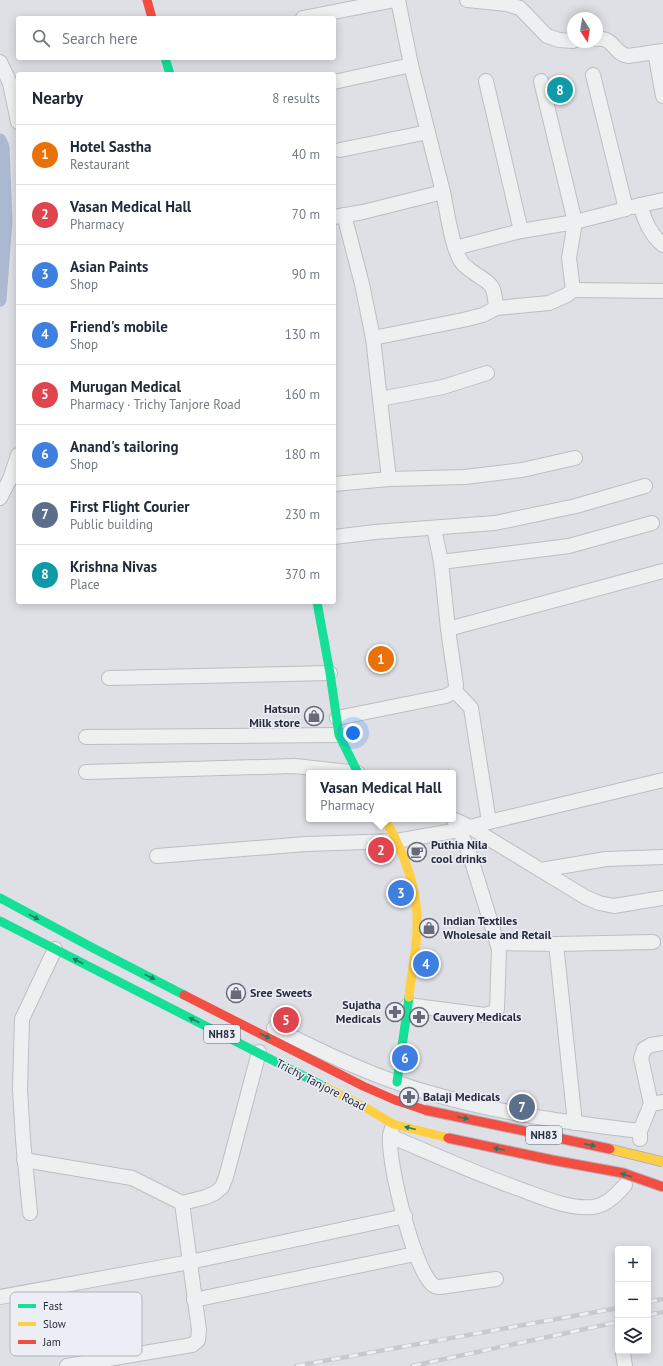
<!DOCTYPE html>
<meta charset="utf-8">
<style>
:root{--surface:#fff;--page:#f2f2f3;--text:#1f2937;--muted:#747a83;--line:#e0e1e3;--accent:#676b78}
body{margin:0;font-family:"PT Sans",sans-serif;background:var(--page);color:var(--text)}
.controls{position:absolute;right:12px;bottom:12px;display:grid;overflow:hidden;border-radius:4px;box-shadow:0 2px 10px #0003}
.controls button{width:36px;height:36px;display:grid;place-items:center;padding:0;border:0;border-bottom:1px solid var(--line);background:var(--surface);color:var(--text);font:20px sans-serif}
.compass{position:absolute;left:567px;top:12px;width:36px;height:36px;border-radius:50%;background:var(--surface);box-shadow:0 2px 10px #0003;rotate:168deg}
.you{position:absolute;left:353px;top:733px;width:14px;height:14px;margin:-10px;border:3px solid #fff;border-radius:50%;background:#1a73e8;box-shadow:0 0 0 6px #1a73e833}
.badge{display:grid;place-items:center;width:26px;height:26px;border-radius:50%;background:var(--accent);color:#fff;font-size:13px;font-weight:700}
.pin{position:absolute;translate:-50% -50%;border:2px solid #fff;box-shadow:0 1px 4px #0006}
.popup{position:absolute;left:306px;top:770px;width:150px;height:52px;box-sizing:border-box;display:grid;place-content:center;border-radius:4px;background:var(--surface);filter:drop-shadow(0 1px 3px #0005);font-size:13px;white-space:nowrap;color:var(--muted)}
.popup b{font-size:15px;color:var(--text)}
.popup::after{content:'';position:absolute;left:50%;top:100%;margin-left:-8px;border:8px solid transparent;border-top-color:var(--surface)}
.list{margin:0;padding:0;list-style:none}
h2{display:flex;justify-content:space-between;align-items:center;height:52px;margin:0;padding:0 16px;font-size:17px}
h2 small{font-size:13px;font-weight:400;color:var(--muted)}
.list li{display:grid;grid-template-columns:26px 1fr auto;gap:12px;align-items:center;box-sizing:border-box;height:60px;padding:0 16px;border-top:1px solid var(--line)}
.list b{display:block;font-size:15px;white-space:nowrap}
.list p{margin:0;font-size:13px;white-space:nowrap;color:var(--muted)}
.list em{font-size:13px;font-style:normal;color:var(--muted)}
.icon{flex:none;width:22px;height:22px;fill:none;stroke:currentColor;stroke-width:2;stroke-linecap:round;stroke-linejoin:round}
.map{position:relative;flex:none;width:663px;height:1366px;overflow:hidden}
.search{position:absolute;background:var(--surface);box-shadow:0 2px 10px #0003;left:16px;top:16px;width:320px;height:44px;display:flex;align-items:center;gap:10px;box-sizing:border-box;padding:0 14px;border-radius:4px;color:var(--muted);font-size:15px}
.panel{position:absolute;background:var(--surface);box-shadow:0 2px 10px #0003;left:16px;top:72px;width:320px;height:532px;border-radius:4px}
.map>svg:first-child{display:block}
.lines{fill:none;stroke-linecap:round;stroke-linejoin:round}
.canal{stroke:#acbad1;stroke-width:13}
.building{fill:#c7c9cd}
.street-casing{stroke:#bdbec3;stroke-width:16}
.street{stroke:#eeeff1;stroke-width:14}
.fast{stroke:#16e098;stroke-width:9}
.slow{stroke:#ffcf43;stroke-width:9}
.jam{stroke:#f24e42;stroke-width:9}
.rail-casing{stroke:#c8c9cc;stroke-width:4.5}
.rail{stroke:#eceef5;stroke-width:3;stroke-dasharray:9;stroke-linecap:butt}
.slow-bridge-casing{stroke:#b1b3ba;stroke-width:11;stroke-linecap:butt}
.jam-bridge-casing{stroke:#b1b3ba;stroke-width:11;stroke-linecap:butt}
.slow-bridge{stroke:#ffcf43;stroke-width:9}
.jam-bridge{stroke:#f24e42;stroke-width:9}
.oneway{fill:#1f7d66}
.labels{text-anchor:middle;stroke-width:3;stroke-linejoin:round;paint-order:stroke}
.shield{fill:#eceef5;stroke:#616674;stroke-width:1}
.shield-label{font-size:11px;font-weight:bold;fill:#262c3d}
.poi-label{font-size:12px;font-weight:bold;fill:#262c3d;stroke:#eceef5;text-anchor:start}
.street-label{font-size:12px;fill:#262c3d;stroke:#eceef5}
.key{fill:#eceef5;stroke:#b1b4be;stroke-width:1}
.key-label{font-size:11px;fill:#262c3d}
</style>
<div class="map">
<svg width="663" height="1366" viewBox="0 0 663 1366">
<rect width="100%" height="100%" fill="#dfe0e5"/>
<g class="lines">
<path class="canal" d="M0,140L3,147L6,221L0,300"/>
</g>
<path class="building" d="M569,79L574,98L555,102L550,81Z"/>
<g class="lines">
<defs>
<g id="street">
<path d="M467,0L507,4L520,8L547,36L559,40L573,41"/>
<path d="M303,18L395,0"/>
<path d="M597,39C614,37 614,54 628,56L663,51"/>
<path d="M655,52L663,96"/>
<path d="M0,62L10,83L18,122"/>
<path d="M486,81L521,231L575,222L626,209L593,75"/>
<path d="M334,82L411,65"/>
<path d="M340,150L428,132"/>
<path d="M443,192C447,210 452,251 463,264C465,266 468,268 470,270C490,285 494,280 496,308"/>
<path d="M640,205C645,221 650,234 663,245"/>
<path d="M632,207L663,200"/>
<path d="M334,217L363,212L443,192L411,65L398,0"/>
<path d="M455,248L521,231"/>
<path d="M573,290L663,291"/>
<path d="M373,338L463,320L483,315L496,308L549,303L567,295L573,290L569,258L575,222L541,81"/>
<path d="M380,399L443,387L487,373"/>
<path d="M389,479L465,477L522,470L575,458"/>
<path d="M334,484L389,479L373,338L362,284L344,215"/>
<path d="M0,498L10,479L18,455"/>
<path d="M434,528L441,562L448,629"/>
<path d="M334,537L375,532L495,523L576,506L645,486"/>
<path d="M441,562L569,546L652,523"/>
<path d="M109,678L330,673"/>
<path d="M455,691L471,708L489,822"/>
<path d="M337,718L446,696L455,691L456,685L448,629L663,571"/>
<path d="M86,737L339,735"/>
<path d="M86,772L295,766L358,773"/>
<path d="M453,819L470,827L585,897L599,903L614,906L663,898"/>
<path d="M157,856L306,844L396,841L459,830L489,822L663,780"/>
<path d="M541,870L606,859L663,857"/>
<path d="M498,943L556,944L653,942"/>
<path d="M556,944L575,1123"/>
<path d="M408,1005L485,1015L495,1012L497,1009L499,949L469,852L459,830"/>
<path d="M274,1028C326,1054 380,1080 437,1095C502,1114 573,1123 640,1131"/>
<path d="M651,1104L641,1058L644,1049L651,1045L663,1043"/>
<path d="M392,1128C391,1131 390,1134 390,1137C388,1163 413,1266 432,1284C434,1286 437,1287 440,1287L496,1279"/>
<path d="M390,1136C435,1155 479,1175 525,1191C546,1199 570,1209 593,1207C607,1205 616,1195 625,1185"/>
<path d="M640,1139V1131L651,1104L663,1102"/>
<path d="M24,1160L132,1178L182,1203"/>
<path d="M30,1213L23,1140L20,1089L22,1019L55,949"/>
<path d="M0,1297L190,1262L405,1216"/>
<path d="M194,1300L415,1254"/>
<path d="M623,1353L625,1366"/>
<path d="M67,1366L192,1345L198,1340L199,1330L182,1203L206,1197L215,1193L222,1187L226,1177L259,1052"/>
</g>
</defs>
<use href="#street" class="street-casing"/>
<use href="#street" class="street"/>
<g class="fast">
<path d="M165,58L170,74"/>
<path d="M317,602L330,673L339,735L358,773"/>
<path d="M0,898L93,948L184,995"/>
<path d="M0,921L325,1087"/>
<path d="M397,1082L409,997"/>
</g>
<g class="slow">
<path d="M385,819C403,851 419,890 417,927C417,950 411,974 409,997"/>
<path d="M325,1087L368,1109L393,1124L448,1138"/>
</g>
<g class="jam">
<path d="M147,0L152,18"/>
<path d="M184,995L363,1086L395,1100L425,1110"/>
</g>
<defs>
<g id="rail">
<path d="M648,1302L663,1299"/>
<path d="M648,1315L663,1312"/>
<path d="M296,1366L618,1308"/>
<path d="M412,1366L618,1322"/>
</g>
</defs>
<use href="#rail" class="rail-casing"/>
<use href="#rail" class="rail"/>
<defs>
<path id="slow-bridge" d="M610,1149L663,1162"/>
<g id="jam-bridge">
<path d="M425,1110L610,1149"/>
<path d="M448,1138L552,1160L623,1173L663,1187"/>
</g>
</defs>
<use href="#slow-bridge" class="slow-bridge-casing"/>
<use href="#jam-bridge" class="jam-bridge-casing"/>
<use href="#slow-bridge" class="slow-bridge"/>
<use href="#jam-bridge" class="jam-bridge"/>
</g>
<defs><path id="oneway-solid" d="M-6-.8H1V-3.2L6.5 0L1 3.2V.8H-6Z"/></defs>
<g class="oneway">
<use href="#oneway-solid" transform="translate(34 917) rotate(28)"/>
<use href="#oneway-solid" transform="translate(78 961) rotate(-153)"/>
<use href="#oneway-solid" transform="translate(150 977) rotate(27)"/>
<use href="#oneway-solid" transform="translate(194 1020) rotate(-153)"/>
<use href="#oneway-solid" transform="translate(265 1036) rotate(27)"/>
<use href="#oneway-solid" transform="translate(463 1118) rotate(12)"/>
<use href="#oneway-solid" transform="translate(410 1128) rotate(-166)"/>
<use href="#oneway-solid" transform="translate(590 1145) rotate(12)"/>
<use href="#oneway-solid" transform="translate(499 1149) rotate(-168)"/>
<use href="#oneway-solid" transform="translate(626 1175) rotate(-164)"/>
</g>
<defs>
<symbol id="shop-ring" viewBox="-11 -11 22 22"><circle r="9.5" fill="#eceef5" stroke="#676b78" stroke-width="1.5"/><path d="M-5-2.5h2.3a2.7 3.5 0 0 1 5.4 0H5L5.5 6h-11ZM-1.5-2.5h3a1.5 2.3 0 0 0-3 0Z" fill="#676b78"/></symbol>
<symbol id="cafe-ring" viewBox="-11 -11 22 22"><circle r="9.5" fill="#eceef5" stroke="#676b78" stroke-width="1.5"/><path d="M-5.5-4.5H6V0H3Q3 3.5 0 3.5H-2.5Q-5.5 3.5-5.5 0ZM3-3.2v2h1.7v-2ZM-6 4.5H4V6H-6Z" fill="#676b78"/></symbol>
<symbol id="pharmacy-ring" viewBox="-11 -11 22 22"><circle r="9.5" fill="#eceef5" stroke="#676b78" stroke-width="1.5"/><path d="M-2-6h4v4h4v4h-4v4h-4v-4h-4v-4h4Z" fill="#676b78"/></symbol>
</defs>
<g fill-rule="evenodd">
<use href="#shop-ring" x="303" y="705" width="22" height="22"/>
<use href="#cafe-ring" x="406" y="841" width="22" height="22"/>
<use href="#shop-ring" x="418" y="917" width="22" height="22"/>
<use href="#shop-ring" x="225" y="982" width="22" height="22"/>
<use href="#pharmacy-ring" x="384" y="1001" width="22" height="22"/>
<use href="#pharmacy-ring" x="408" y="1006" width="22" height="22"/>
<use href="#pharmacy-ring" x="398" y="1086" width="22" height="22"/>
</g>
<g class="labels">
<g class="shield">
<rect x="204" y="1025" width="36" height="18" rx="3"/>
<rect x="526" y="1126" width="36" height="18" rx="3"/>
</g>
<g class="shield-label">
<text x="222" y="1038">NH83</text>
<text x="544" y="1139">NH83</text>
</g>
<g class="poi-label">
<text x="300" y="713" text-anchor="end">Hatsun<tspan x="300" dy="14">Milk store</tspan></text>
<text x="431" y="849">Puthia Nila<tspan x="431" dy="14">cool drinks</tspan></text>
<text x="443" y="925">Indian Textiles<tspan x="443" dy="14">Wholesale and Retail</tspan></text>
<text x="250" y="997">Sree Sweets</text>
<text x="381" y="1009" text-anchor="end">Sujatha<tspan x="381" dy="14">Medicals</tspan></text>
<text x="433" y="1021">Cauvery Medicals</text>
<text x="423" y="1101">Balaji Medicals</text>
</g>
<g class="street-label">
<text transform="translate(321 1085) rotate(27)" y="4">Trichy Tanjore Road</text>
</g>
</g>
<rect x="10" y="1292" width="132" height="64" rx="6" class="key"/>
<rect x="18" y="1304" width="18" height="4" fill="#16e098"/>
<rect x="18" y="1322" width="18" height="4" fill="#ffcf43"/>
<rect x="18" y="1340" width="18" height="4" fill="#f24e42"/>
<g class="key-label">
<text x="43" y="1310">Fast</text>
<text x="43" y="1328">Slow</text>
<text x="43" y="1346">Jam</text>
</g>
</svg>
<div class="controls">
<button>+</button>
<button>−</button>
<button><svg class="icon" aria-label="layers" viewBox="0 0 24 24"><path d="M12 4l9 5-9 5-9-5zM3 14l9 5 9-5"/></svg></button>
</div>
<svg class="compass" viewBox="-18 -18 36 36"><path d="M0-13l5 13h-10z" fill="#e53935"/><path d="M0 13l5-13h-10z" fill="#747a83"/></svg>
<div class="you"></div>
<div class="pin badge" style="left:381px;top:659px;background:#e8710a">1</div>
<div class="pin badge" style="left:381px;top:850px;background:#e0444e">2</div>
<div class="popup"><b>Vasan Medical Hall</b>Pharmacy</div>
<div class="pin badge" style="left:401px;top:893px;background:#3f7fe0">3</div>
<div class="pin badge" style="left:426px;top:964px;background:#3f7fe0">4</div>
<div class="pin badge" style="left:286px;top:1020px;background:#e0444e">5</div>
<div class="pin badge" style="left:405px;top:1058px;background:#3f7fe0">6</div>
<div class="pin badge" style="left:522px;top:1107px;background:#5c6f8a">7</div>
<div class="pin badge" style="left:560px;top:90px;background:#0f9aa8">8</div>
<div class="search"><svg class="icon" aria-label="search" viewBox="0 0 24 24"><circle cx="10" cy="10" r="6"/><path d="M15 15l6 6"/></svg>Search here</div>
<section class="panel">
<h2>Nearby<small>8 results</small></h2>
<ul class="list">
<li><span class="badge" style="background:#e8710a">1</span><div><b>Hotel Sastha</b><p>Restaurant</p></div><em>40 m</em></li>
<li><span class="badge" style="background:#e0444e">2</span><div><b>Vasan Medical Hall</b><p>Pharmacy</p></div><em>70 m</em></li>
<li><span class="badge" style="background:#3f7fe0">3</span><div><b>Asian Paints</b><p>Shop</p></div><em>90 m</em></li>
<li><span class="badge" style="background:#3f7fe0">4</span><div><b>Friend's mobile</b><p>Shop</p></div><em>130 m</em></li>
<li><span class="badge" style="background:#e0444e">5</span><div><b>Murugan Medical</b><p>Pharmacy · Trichy Tanjore Road</p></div><em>160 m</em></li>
<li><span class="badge" style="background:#3f7fe0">6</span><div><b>Anand's tailoring</b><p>Shop</p></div><em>180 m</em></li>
<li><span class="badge" style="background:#5c6f8a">7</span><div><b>First Flight Courier</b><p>Public building</p></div><em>230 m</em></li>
<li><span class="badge" style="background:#0f9aa8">8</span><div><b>Krishna Nivas</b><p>Place</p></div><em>370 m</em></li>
</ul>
</section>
</div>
